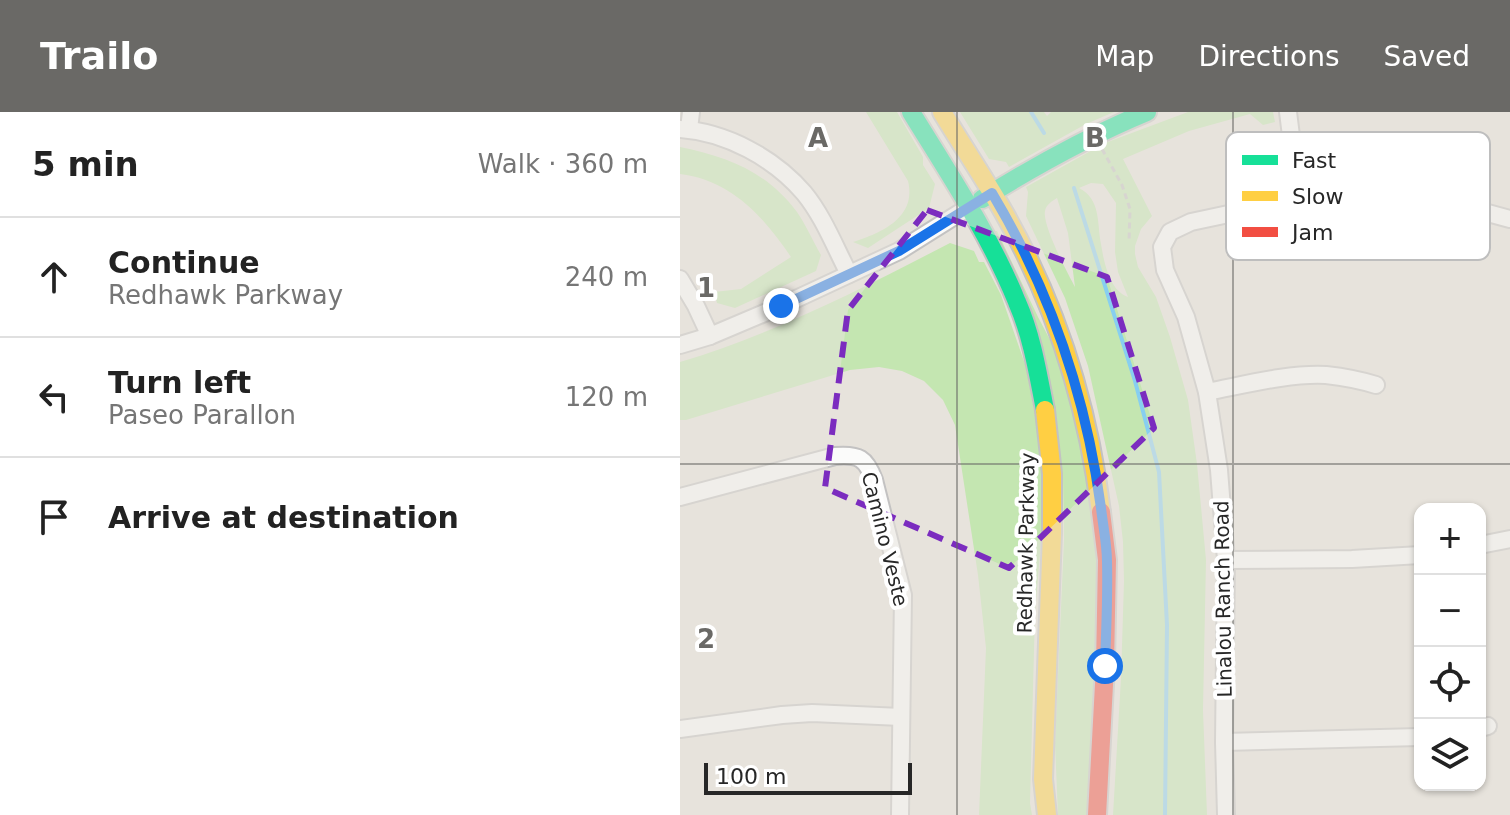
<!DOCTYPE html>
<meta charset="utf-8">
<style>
:root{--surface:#fff;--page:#f6f6f6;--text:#222;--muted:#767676;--line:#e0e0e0;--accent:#6a6966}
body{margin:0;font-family:"DejaVu Sans",sans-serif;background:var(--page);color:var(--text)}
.controls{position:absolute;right:24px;bottom:24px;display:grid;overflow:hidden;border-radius:16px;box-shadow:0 2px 6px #0004}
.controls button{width:72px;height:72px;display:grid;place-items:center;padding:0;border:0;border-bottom:2px solid var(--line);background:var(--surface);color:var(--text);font:40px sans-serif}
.scale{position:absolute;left:24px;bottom:20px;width:208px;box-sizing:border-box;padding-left:8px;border:4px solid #272727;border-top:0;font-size:22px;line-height:28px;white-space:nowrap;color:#272727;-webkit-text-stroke:6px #fff;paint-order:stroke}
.stop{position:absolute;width:24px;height:24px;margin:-18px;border:6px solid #1a73e8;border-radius:50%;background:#fff}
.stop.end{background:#1a73e8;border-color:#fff;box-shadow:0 2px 8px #0008}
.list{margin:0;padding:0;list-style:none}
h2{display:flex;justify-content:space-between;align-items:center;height:104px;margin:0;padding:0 32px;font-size:34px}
h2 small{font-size:26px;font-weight:400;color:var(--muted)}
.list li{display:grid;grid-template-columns:52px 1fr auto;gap:24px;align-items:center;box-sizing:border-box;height:120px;padding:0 32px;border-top:2px solid var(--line)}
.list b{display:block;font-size:30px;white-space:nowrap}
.list p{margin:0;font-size:26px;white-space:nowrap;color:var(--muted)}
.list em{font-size:26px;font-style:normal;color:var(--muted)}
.icon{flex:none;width:44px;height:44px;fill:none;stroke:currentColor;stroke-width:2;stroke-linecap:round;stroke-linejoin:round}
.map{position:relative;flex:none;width:830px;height:703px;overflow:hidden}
header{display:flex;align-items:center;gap:48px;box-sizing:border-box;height:112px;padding:0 40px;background:var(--accent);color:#fff}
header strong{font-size:38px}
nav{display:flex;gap:44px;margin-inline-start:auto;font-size:28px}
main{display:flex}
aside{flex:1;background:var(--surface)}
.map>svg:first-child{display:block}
.green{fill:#c4e6b1;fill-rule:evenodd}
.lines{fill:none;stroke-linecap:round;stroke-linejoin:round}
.stream{stroke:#87cff0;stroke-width:4}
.street-casing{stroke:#c3c2c2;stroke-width:20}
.fast-casing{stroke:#c3c2c2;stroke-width:22}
.slow-casing{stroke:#c3c2c2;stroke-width:22}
.jam-casing{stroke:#c3c2c2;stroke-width:22}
.path{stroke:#c4c3c2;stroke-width:3;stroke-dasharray:6 4;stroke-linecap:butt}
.street{stroke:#fbfbfa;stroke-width:16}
.fast{stroke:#16e098;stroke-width:18}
.slow{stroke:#ffcf43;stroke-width:18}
.jam{stroke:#f24e42;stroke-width:18}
.route{stroke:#1a73e8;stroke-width:10}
.marked{fill:none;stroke:#7b2cbf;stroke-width:6;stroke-dasharray:16 10;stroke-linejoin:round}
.grid{fill:none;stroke:#6a6966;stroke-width:2;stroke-opacity:0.55}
.labels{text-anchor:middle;stroke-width:8;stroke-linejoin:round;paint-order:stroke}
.street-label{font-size:20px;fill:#272727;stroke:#fff}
.key{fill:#fff;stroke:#bebebe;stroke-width:2}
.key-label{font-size:22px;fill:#272727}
.grid-label{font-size:26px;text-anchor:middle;font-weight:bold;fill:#6a6966;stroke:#fff;stroke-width:8;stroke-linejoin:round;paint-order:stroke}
</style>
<header>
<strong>Trailo</strong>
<nav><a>Map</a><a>Directions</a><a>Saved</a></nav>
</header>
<main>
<aside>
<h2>5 min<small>Walk · 360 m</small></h2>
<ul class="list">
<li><svg class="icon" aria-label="ahead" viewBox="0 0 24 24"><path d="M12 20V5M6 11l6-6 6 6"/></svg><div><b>Continue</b><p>Redhawk Parkway</p></div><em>240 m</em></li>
<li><svg class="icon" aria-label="left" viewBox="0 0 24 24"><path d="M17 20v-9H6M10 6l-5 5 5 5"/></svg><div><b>Turn left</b><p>Paseo Parallon</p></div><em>120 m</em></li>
<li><svg class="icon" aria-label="arrive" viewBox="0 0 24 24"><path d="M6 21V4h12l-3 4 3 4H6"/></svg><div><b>Arrive at destination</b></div></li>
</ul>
</aside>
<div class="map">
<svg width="830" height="703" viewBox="0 0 830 703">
<rect width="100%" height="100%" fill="#e7e3dc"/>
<g class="green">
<path d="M186,0H217L243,45V53L255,72L249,96L188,136L173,130C202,121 237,105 228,69Z"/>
<path d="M280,0H364L367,4L371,0H434L406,12L329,55L326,50L309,47Z"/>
<path d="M508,0H593L595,10L583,13L570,2L509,19L443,47L472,104L461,117L455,134V142L458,155L476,185L490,225L508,288L517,352L526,448L523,598L527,703H433L441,566L444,469L443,430L439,394L408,254L385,186L346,104L348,80L346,75L425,31ZM411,71L423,72L436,91L435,140L438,160L448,185C429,178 424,150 421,132C417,111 421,87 399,76ZM377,86L388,121L395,175C388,162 362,113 365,99C366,93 372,89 377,86Z"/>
<path d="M0,35C48,45 86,59 117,100C126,113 133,129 141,143L136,159L55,196L37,191L34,180L61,177L111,145C84,105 51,68 0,62Z"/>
<path d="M315,119H317L358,205L377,241L408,357L419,458L409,703H378L375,632L384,427L383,367Z"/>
<path d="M270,131L294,139L299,150H304L321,183L346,255L360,330L365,383L355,501L350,691L352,703H299L306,536L298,463L275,313L263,288L244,269L222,259L199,255L170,258L6,308H0V250C94,222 183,176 270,131Z"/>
</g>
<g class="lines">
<g class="stream">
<path d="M351,0L364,21"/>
<path d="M394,76L455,269L479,360L487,513L485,703"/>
</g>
<defs>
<g id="street">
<path d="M608,0L619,87"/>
<path d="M0,17C46,20 94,46 124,81C143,104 155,135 169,162"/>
<path d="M9,17L11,0"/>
<path d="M0,167L16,194L30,224"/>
<path d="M0,233L30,224L101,194L219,139L289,95"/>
<path d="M527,280C564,273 609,261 646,263C664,265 680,268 696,273"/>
<path d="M0,385L155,344C179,342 186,346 194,368L223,483L220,703"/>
<path d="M800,433L830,427"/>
<path d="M546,448L672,447L740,443"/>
<path d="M800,616L808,614"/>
<path d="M0,617L102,603L132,601L221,605"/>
<path d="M544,630L740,625"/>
<path d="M546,703L544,630L546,448L539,358L527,280L506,205L485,158L482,135L490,120L511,110L619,87L679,83L719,84L782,94L830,107"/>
</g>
<g id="fast">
<path d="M231,0C269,62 310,123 337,190C352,224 358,262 365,298"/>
<path d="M302,87C355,54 409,24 467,0"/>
</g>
<g id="slow">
<path d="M262,0C282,33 304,66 323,99C376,192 408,294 421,400"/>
<path d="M365,298L372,362V421L363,667L367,703"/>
</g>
<path id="jam" d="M417,703L425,554L427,448L421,400"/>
</defs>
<use href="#street" class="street-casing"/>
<use href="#fast" class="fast-casing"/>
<use href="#slow" class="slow-casing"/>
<use href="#jam" class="jam-casing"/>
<path class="path" d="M422,37L442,73L450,97L449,130"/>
<use href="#street" class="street"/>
<use href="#fast" class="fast"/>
<use href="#slow" class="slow"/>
<use href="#jam" class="jam"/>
</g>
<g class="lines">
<path class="route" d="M101,194L219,139L312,81C370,178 406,284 421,396C423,414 427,432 427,450C428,485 426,519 425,554"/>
</g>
<path d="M0 0H830V703H0ZM247,98L427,165L474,316L329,456L145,376L168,198Z" fill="#e7e3dc" fill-opacity=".55" fill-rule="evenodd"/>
<path class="marked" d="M247,98L427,165L474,316L329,456L145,376L168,198Z"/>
<path class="grid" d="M277,0V703M553,0V703M0,352H830"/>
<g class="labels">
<g class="street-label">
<text transform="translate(205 427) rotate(76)" y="7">Camino Veste</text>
<text transform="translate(346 431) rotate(-89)" y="7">Redhawk Parkway</text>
<text transform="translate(543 487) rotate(-91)" y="7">Linalou Ranch Road</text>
</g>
</g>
<rect x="546" y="20" width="264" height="128" rx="12" class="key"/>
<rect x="562" y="43" width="36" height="10" fill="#16e098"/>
<rect x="562" y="79" width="36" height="10" fill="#ffcf43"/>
<rect x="562" y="115" width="36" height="10" fill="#f24e42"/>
<g class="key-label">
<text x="612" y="56">Fast</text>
<text x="612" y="92">Slow</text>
<text x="612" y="128">Jam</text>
</g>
<g class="grid-label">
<text x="138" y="35">A</text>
<text x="415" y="35">B</text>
<text x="26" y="185">1</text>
<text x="26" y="536">2</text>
</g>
</svg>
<div class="controls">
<button>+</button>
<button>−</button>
<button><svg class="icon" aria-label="locate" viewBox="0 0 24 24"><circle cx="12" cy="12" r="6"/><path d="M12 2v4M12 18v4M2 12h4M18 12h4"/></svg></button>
<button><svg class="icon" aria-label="layers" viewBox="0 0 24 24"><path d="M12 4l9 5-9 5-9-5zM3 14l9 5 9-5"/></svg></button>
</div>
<div class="scale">100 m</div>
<div class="stop" style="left:425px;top:554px"></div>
<div class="stop end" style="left:101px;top:194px"></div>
</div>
</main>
